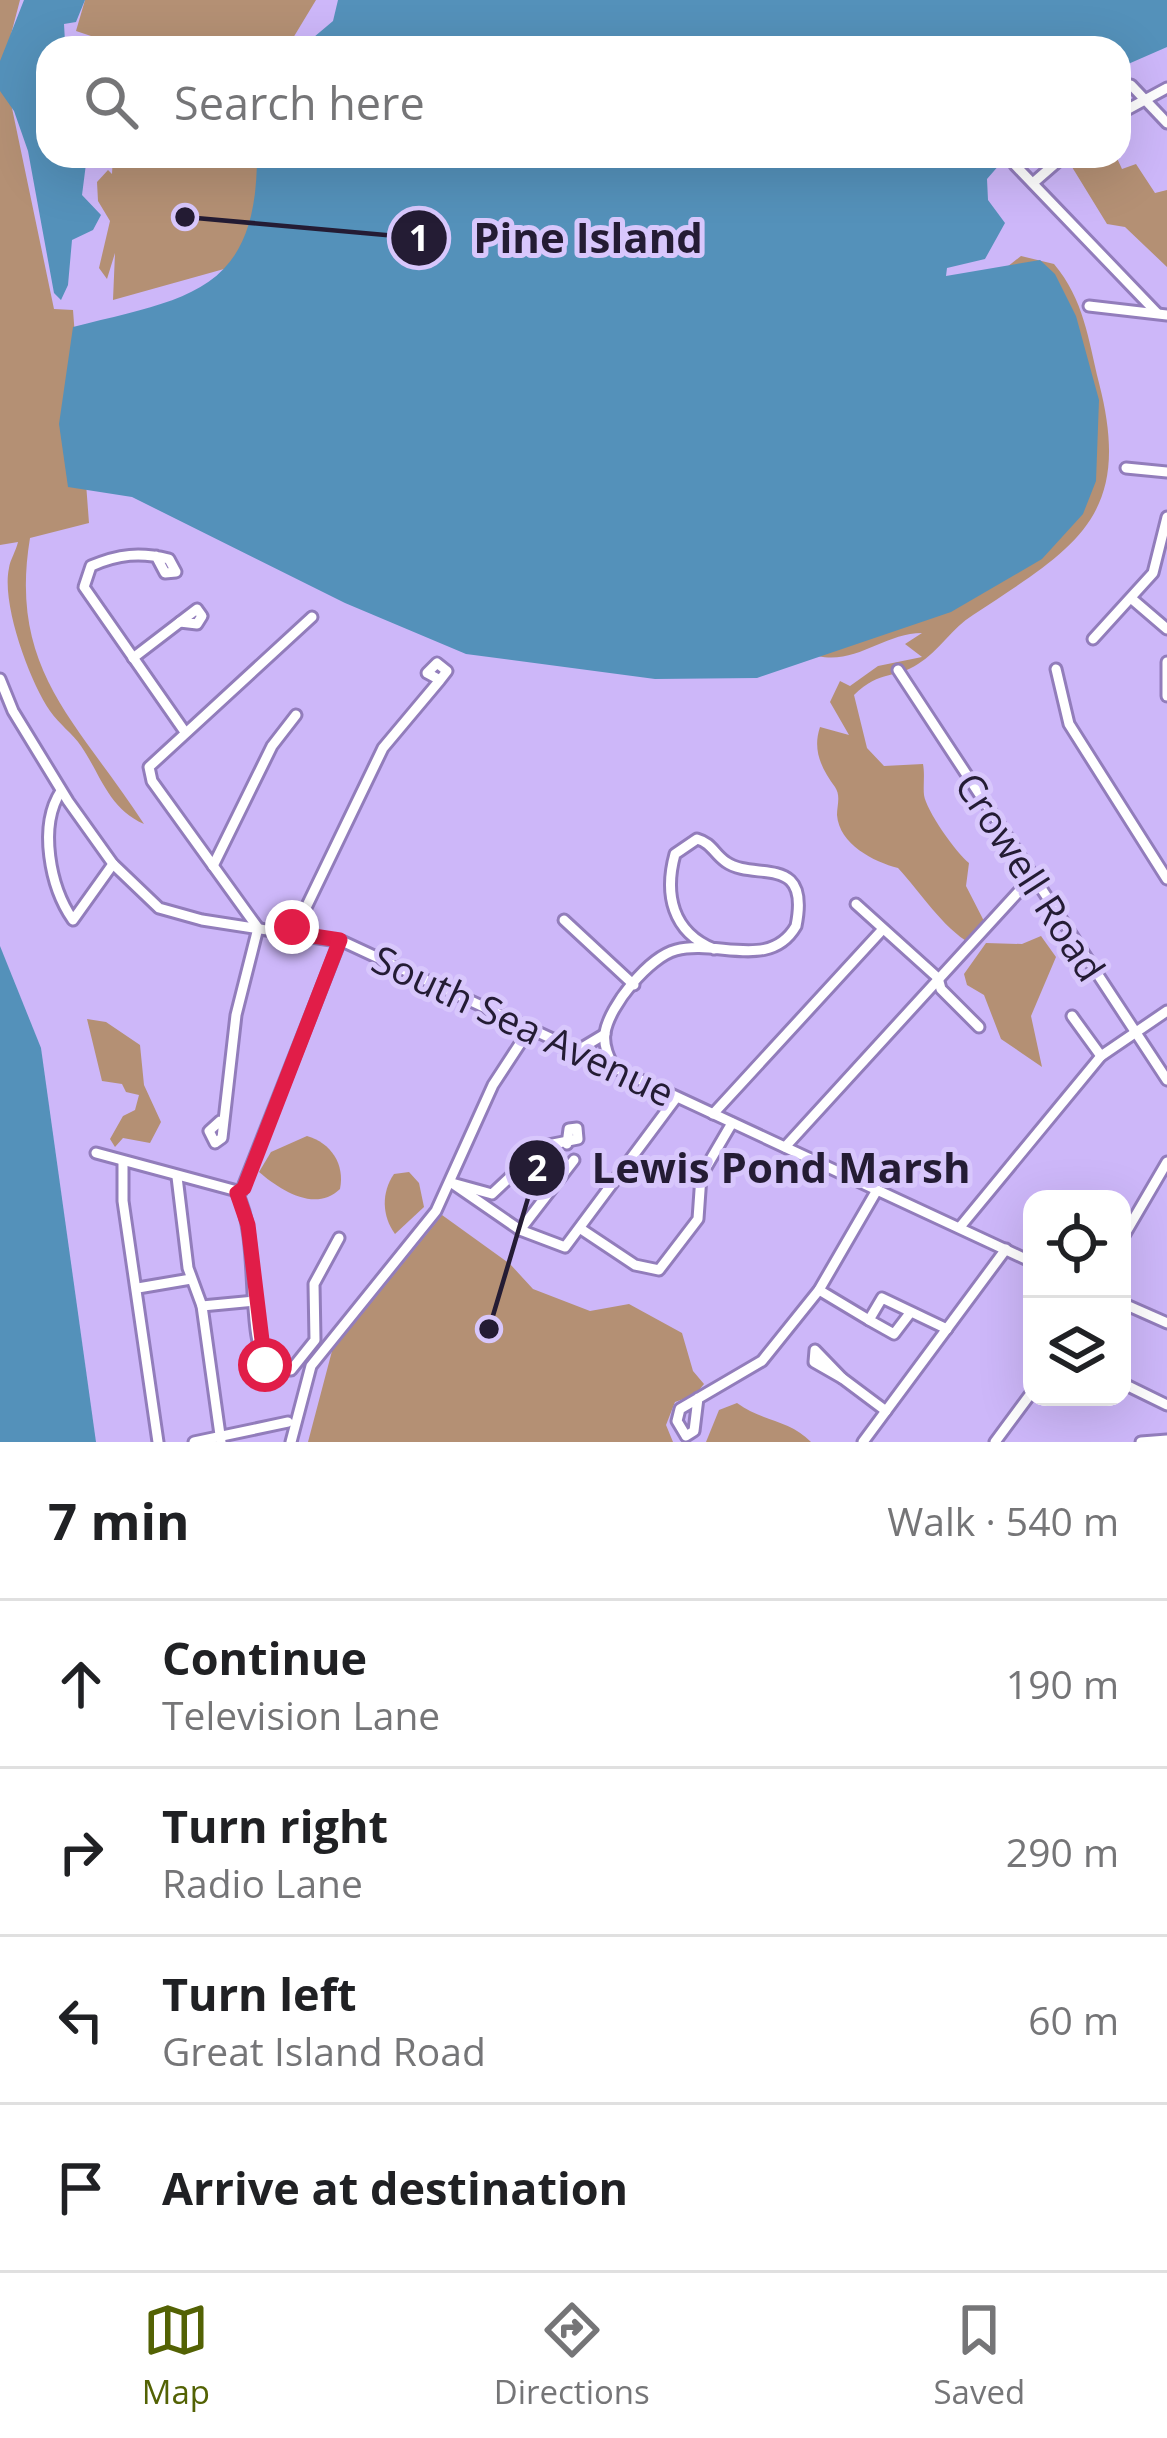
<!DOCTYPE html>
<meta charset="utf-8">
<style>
:root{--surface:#fff;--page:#f2f2f2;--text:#202124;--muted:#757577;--line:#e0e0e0;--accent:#536204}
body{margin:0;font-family:"Open Sans",sans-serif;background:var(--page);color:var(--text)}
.controls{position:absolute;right:36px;bottom:36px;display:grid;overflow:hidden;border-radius:24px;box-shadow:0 12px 48px #0002}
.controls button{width:108px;height:108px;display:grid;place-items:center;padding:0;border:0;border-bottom:3px solid var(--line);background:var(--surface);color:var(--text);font:60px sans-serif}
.stop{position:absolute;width:36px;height:36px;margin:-27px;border:9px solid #e11d48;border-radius:50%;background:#fff}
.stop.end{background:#e11d48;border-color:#fff;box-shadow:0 3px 12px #0008}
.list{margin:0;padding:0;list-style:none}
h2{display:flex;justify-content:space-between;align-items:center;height:156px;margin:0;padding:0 48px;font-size:51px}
h2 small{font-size:39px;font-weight:400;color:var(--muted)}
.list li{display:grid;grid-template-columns:78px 1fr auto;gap:36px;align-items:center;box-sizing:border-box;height:168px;padding:0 48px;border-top:3px solid var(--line)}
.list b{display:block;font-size:45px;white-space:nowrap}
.list p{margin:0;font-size:39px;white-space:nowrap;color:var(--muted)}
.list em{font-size:39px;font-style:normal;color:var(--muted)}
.icon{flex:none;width:66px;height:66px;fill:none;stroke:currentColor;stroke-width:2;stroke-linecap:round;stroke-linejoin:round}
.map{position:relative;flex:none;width:1167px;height:1442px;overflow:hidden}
.search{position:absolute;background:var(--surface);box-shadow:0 12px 48px #0002;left:36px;right:36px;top:36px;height:132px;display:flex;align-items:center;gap:30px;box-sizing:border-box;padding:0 42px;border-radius:36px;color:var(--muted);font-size:45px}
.sheet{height:828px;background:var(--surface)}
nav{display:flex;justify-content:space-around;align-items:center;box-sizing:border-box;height:168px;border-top:3px solid var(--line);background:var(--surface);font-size:33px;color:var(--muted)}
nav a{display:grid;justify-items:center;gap:6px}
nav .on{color:var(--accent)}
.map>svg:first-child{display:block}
.green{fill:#b49074}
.water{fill:#5491ba}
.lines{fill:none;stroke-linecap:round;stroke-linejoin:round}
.minor-casing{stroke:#927dbb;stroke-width:15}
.minor{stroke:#fff;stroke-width:9}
.route{stroke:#e11d48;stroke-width:15}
.labels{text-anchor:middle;stroke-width:10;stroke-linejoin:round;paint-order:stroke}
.street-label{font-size:39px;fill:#241c34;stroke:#d8c7fc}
.leader{fill:none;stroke:#241c34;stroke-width:4.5}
.callout-dot{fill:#241c34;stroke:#d8c7fc;stroke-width:4.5}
.mark-label{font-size:36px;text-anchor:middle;font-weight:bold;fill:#fff}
.callout-label{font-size:42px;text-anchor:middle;font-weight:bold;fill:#241c34;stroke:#d8c7fc;stroke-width:10;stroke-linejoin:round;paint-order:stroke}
</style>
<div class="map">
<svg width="1167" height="1442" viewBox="0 0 1167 1442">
<rect width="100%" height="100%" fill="#cdb7f9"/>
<g class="green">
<path d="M0,0H20L3,65L54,309L73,310L89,523L30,538C8,671 78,722 144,824C108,808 101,775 81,746C73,734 59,724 50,711C30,682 1,604 9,568C10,560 16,551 18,542L0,545Z"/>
<path d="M85,0H316L287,48H108L100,39L76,31Z"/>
<path d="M113,156H271L246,254L224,269L113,300L115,253L107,279L99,268L110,221L98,201L97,182L108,170L112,174Z"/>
<path d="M1077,156H1116L1122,169L1136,164L1155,193L1167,190V267L1125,227L1107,224L1072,167Z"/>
<path d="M1021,256L1054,264C1084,300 1088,338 1099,383C1134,518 1074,548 973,615C952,628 939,651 918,664C896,679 881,669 854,695L867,748L884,766L923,764C925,775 923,785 924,795C926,810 956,853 969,863L966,886L986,925L971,944C942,927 921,893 898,868C874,862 839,844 837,815C837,805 841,796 835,787C822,769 812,751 820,727L849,735L830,702L840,681L850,686L878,666L922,657L905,644L922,633C885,633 855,665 818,656L1007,267Z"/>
<path d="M1041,936L1056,957L1031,1016L1042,1067L1001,1039L984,995L967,985L964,974L986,943L1022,944Z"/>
<path d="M87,1019L106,1022L140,1045L144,1085L161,1122L150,1143L123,1138L115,1147L110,1139L123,1116L135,1110L139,1095L126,1092L122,1084L102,1081Z"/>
<path d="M307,1136C331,1143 345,1164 340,1189C315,1213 280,1190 259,1172L271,1152Z"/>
<path d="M409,1172L419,1183L424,1207L395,1234C382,1216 381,1193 394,1174Z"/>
<path d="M442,1215L510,1264L533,1289L590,1311L629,1304L682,1333L693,1371L704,1384L695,1395L675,1402L666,1425L673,1442H308L332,1351Z"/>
<path d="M737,1403C763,1422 790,1420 811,1442H706L719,1410Z"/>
</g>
<g class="water">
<path d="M24,0H85L76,22L64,24L65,42L77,48H48V156H87L82,195L101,215L93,230L72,240L68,285L61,300L54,293L28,151L14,111L0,91V61Z"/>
<path d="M338,0H1167V47L1119,68V48H301L333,21Z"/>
<path d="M257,156H1007L987,179L988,200L1005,223L985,259L947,268L946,276L1040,260L1055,274L1076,316L1099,400L1096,481L1083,514L1042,559L951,612L757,678L655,679L466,654L345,603L132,497L68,487L59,424L73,327C187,298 257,294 257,156Z"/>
<path d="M0,946L41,1048L96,1442H0Z"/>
</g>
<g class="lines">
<defs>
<g id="minor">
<path d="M1131,85L1167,123"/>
<path d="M1119,114L1167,88"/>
<path d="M1015,165L1157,313"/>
<path d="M1033,183L1064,156"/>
<path d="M1089,306L1167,315"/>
<path d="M1126,468L1167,472"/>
<path d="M156,556L165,573L176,572L169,559C140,552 119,554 91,566L84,587L185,732"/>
<path d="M1132,599L1167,629"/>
<path d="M197,609L202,616L197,624L180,622Z"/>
<path d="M1093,639L1153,573L1167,517"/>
<path d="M133,658L180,622"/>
<path d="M1167,662V696"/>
<path d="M1056,669L1069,724L1167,879"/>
<path d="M898,670L1167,1080"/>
<path d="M0,679L13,711L68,801L113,864L159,908L202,920L344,942L1032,1262"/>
<path d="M61,791C38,826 50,887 73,920L113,864"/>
<path d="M213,866L272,746L296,715"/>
<path d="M856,904L938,978L941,989L979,1027"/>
<path d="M564,920L634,985"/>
<path d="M309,935L300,920L383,748L440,680L447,671L437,663L427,673L440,680"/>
<path d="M1072,1016L1101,1056"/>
<path d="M575,1052L605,1034"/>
<path d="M615,1069C609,1058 603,1046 605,1033C609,1006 649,957 676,950C717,939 770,971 796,926C811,852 754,882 726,862C714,854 712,843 697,839L675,854C664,894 672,932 714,949"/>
<path d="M713,1114L883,929"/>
<path d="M220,1121L209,1131L215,1143L222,1138L236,1015L258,928L152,781L149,767L312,617"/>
<path d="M785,1147L1032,877"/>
<path d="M96,1153L241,1192L340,941"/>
<path d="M123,1163V1201L158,1442"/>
<path d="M177,1177L188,1268L202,1306L221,1442"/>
<path d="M452,1183L520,1230L565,1247L676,1098"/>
<path d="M452,1183L492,1194L543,1146L578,1139L577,1128L569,1129L567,1144"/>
<path d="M237,1193C262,1241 243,1338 270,1371L291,1370L315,1340L314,1284L339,1238"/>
<path d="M960,1227L1101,1056L1167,1011"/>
<path d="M581,1229L635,1265L659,1270L698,1219L701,1176L732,1123"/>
<path d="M520,1230L574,1160"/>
<path d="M1122,1239L1167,1162"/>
<path d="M138,1288L191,1279"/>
<path d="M819,1290L869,1320"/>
<path d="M1122,1303L1167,1323"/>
<path d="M202,1306L255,1301"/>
<path d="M910,1313L894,1334L869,1320L882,1298L947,1329"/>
<path d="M815,1350L842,1378L814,1362Z"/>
<path d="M842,1378L886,1411"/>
<path d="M1122,1383L1167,1405"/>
<path d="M698,1398L694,1431L686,1436L677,1421L680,1409L762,1361L819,1290L877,1190"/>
<path d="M194,1442L288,1422"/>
<path d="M291,1442L311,1366L436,1211L493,1085L529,1030"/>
<path d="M863,1442L1006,1249"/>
<path d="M995,1442L1032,1392"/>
<path d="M1141,1442L1167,1440"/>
</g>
</defs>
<use href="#minor" class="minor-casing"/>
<use href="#minor" class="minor"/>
</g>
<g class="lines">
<path class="route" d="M265,1365L248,1225L237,1193L244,1188L340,940L287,932L292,927"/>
</g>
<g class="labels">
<g class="street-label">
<text transform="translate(1030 877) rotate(57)" y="14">Crowell Road</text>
<text transform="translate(523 1026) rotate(25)" y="14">South Sea Avenue</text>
</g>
</g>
<path class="leader" d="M185 217L419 238M489 1329L537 1168"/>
<g class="callout-dot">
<circle cx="185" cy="217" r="12"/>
<circle cx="489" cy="1329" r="12"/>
<circle cx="419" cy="238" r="30"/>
<circle cx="537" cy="1168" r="30"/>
</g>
<g class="mark-label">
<text x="419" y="251">1</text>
<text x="537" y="1181">2</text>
</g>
<g class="callout-label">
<text x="588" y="253">Pine Island</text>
<text x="781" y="1183">Lewis Pond Marsh</text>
</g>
</svg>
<div class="controls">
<button><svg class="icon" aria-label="locate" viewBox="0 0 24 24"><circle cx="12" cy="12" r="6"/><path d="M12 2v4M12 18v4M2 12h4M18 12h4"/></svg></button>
<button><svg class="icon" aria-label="layers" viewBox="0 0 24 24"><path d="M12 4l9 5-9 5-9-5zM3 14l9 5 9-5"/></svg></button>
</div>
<div class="stop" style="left:265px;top:1365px"></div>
<div class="stop end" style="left:292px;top:927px"></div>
<div class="search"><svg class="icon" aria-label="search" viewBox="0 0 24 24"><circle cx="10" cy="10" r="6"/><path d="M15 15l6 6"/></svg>Search here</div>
</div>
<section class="sheet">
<h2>7 min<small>Walk · 540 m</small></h2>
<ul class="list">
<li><svg class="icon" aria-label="ahead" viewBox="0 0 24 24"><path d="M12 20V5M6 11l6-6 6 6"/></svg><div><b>Continue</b><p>Television Lane</p></div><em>190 m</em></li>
<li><svg class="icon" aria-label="right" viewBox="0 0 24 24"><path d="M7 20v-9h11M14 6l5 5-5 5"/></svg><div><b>Turn right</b><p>Radio Lane</p></div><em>290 m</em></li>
<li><svg class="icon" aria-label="left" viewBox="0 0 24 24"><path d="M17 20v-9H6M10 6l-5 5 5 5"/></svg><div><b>Turn left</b><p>Great Island Road</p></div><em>60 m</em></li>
<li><svg class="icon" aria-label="arrive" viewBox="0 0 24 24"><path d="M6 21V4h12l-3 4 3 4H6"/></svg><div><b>Arrive at destination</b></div></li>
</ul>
</section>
<nav>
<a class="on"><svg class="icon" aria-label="map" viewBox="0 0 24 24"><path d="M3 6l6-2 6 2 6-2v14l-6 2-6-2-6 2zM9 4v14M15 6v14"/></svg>Map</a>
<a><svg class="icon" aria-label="directions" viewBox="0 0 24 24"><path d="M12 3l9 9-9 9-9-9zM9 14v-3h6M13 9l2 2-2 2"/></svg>Directions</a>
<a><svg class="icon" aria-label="saved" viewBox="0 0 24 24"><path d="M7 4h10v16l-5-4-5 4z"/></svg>Saved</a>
</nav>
